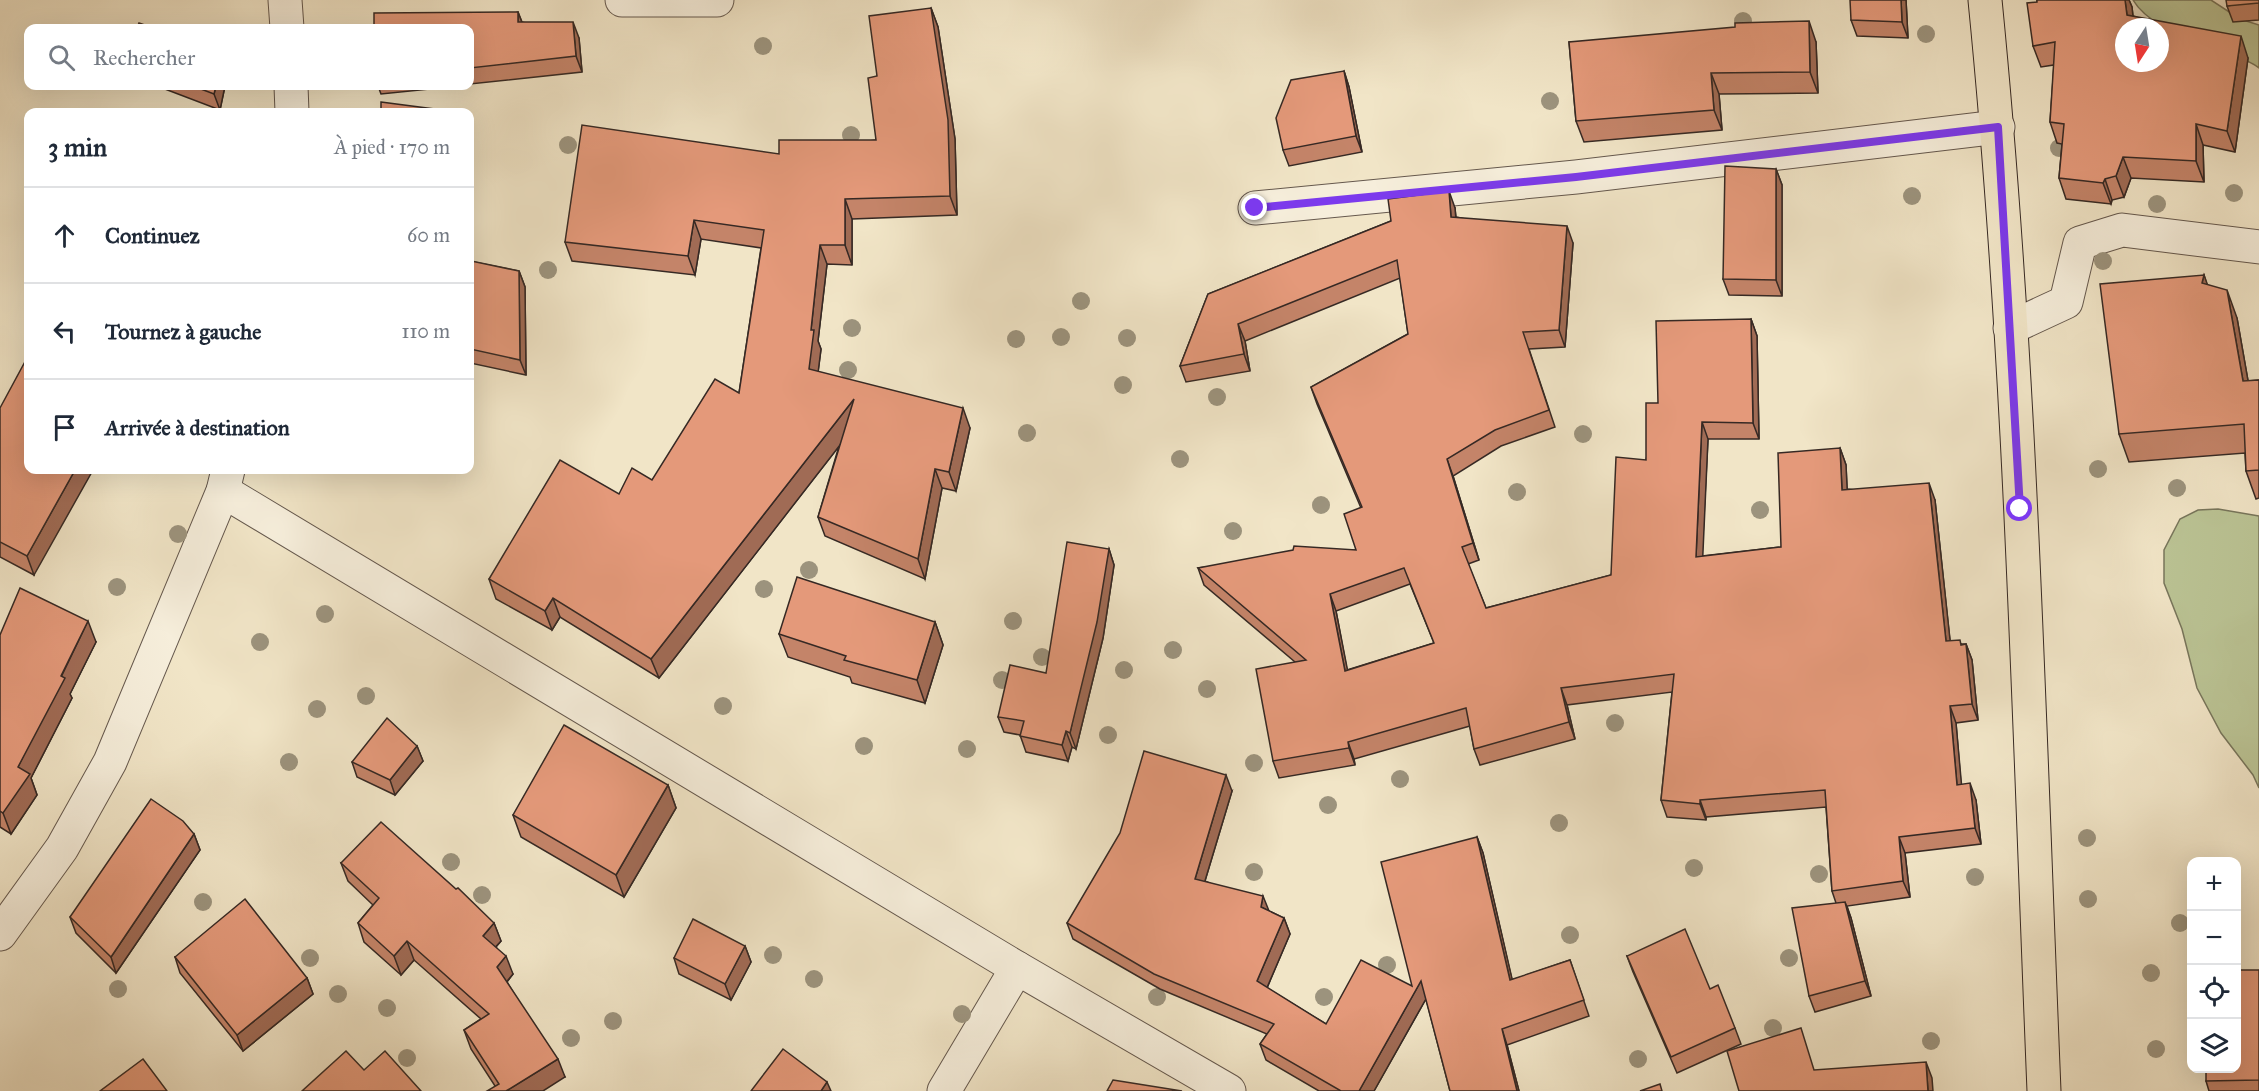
<!DOCTYPE html>
<html lang="fr">
<meta charset="utf-8">
<style>
:root{--surface:#fff;--page:#f6f6f7;--text:#1f2937;--muted:#747a83;--line:#e0e1e3}
body{margin:0;font-family:"IM FELL Great Primer",serif;background:var(--page);color:var(--text)}
.controls{position:absolute;right:18px;bottom:18px;display:grid;overflow:hidden;border-radius:12px;box-shadow:0 6px 24px #0002}
.controls button{width:54px;height:54px;display:grid;place-items:center;padding:0;border:0;border-bottom:2px solid var(--line);background:var(--surface);color:var(--text);font:30px sans-serif}
.compass{position:absolute;left:2115px;top:18px;width:54px;height:54px;border-radius:50%;background:var(--surface);box-shadow:0 6px 24px #0002;rotate:192deg}
.stop{position:absolute;width:18px;height:18px;margin:-14px;border:4px solid #7c3aed;border-radius:50%;background:#fff}
.stop.end{background:#7c3aed;border-color:#fff;box-shadow:0 2px 6px #0008}
.list{margin:0;padding:0;list-style:none}
h2{display:flex;justify-content:space-between;align-items:center;height:78px;margin:0;padding:0 24px;font-size:26px}
h2 small{font-size:20px;font-weight:400;color:var(--muted)}
.list li{display:grid;grid-template-columns:39px 1fr auto;gap:18px;align-items:center;box-sizing:border-box;height:96px;padding:0 24px;border-top:2px solid var(--line)}
.list b{display:block;font-size:22px;white-space:nowrap}
.list em{font-size:20px;font-style:normal;color:var(--muted)}
.icon{flex:none;width:33px;height:33px;fill:none;stroke:currentColor;stroke-width:2;stroke-linecap:round;stroke-linejoin:round}
.map{position:relative;flex:none;width:2259px;height:1091px;overflow:hidden}
.search{position:absolute;background:var(--surface);box-shadow:0 6px 24px #0002;left:24px;top:24px;width:450px;height:66px;display:flex;align-items:center;gap:15px;box-sizing:border-box;padding:0 21px;border-radius:12px;color:var(--muted);font-size:22px}
.panel{position:absolute;background:var(--surface);box-shadow:0 6px 24px #0002;left:24px;top:108px;width:450px;height:366px;border-radius:12px}
.map>svg:first-child{display:block}
.green{fill:#bbc495;stroke:#78765c;stroke-width:1.5}
.lines{fill:none;stroke-linecap:round;stroke-linejoin:round}
.minor-casing{stroke:#65584d;stroke-width:35}
.major-casing{stroke:#362924;stroke-width:35}
.minor{stroke:#f6eedb;stroke-width:33}
.major{stroke:#f1e5c7;stroke-width:33}
.tree{fill:#9c937d}
.wall{fill:#c48469;stroke:#362924;stroke-width:1.5;fill-rule:evenodd}
.shaded-wall{fill:#a06b55;stroke:#362924;stroke-width:1.5}
.building{fill:#e4997a;stroke:#362924;stroke-width:1.5;fill-rule:evenodd}
.route{stroke:#7c3aed;stroke-width:8}
</style>
<div class="map">
<svg width="2259" height="1091" viewBox="0 0 2259 1091">
<rect width="100%" height="100%" fill="#f1e5c7"/>
<filter id="stains"><feTurbulence type="fractalNoise" baseFrequency=".00333" numOctaves="4"/><feColorMatrix values="0 0 0 0 .2 0 0 0 0 .09 0 0 0 0 .02 0 0 0 .5 -.17"/></filter>
<radialGradient id="worn" r=".72"><stop offset=".6" stop-color="#630" stop-opacity="0"/><stop offset="1" stop-color="#630" stop-opacity=".3"/></radialGradient>
<g class="green">
<path d="M2133,0H2211L2240,19L2259,25V68C2250,60 2236,57 2225,53C2197,44 2148,26 2133,0Z"/>
<path d="M2218,509L2259,516V788L2253,775L2221,733L2197,688L2182,629L2164,583V550L2180,519L2198,510Z"/>
</g>
<g class="lines">
<defs>
<g id="minor">
<path d="M285,0L287,28"/>
<path d="M622,0H717"/>
<path d="M291,86L292,112"/>
<path d="M1255,208L1576,177L1998,127"/>
<path d="M2010,328L2066,302L2080,243L2122,230L2259,247"/>
<path d="M223,491L1017,968L1229,1091"/>
<path d="M0,934L62,848L110,762L223,491L228,470"/>
<path d="M944,1091L1017,968"/>
</g>
<path id="major" d="M1985,0C2021,362 2029,727 2044,1091"/>
</defs>
<use href="#minor" class="minor-casing"/>
<use href="#major" class="major-casing"/>
<use href="#minor" class="minor"/>
<use href="#major" class="major"/>
</g>
<g class="tree">
<circle cx="1743" cy="21" r="9"/>
<circle cx="1926" cy="34" r="9"/>
<circle cx="763" cy="46" r="9"/>
<circle cx="1550" cy="101" r="9"/>
<circle cx="851" cy="135" r="9"/>
<circle cx="568" cy="145" r="9"/>
<circle cx="2059" cy="148" r="9"/>
<circle cx="2234" cy="193" r="9"/>
<circle cx="1912" cy="196" r="9"/>
<circle cx="2157" cy="204" r="9"/>
<circle cx="2103" cy="261" r="9"/>
<circle cx="548" cy="270" r="9"/>
<circle cx="1081" cy="301" r="9"/>
<circle cx="852" cy="328" r="9"/>
<circle cx="1061" cy="337" r="9"/>
<circle cx="1127" cy="338" r="9"/>
<circle cx="1016" cy="339" r="9"/>
<circle cx="848" cy="370" r="9"/>
<circle cx="1123" cy="385" r="9"/>
<circle cx="1217" cy="397" r="9"/>
<circle cx="1027" cy="433" r="9"/>
<circle cx="1583" cy="434" r="9"/>
<circle cx="1180" cy="459" r="9"/>
<circle cx="2098" cy="469" r="9"/>
<circle cx="2177" cy="488" r="9"/>
<circle cx="1517" cy="492" r="9"/>
<circle cx="1321" cy="505" r="9"/>
<circle cx="1760" cy="510" r="9"/>
<circle cx="1233" cy="531" r="9"/>
<circle cx="178" cy="534" r="9"/>
<circle cx="809" cy="570" r="9"/>
<circle cx="117" cy="587" r="9"/>
<circle cx="764" cy="589" r="9"/>
<circle cx="325" cy="614" r="9"/>
<circle cx="1013" cy="621" r="9"/>
<circle cx="260" cy="642" r="9"/>
<circle cx="1173" cy="650" r="9"/>
<circle cx="1042" cy="657" r="9"/>
<circle cx="1124" cy="670" r="9"/>
<circle cx="1002" cy="680" r="9"/>
<circle cx="1207" cy="689" r="9"/>
<circle cx="366" cy="696" r="9"/>
<circle cx="723" cy="706" r="9"/>
<circle cx="317" cy="709" r="9"/>
<circle cx="1615" cy="723" r="9"/>
<circle cx="1108" cy="735" r="9"/>
<circle cx="864" cy="746" r="9"/>
<circle cx="967" cy="749" r="9"/>
<circle cx="289" cy="762" r="9"/>
<circle cx="1254" cy="763" r="9"/>
<circle cx="1400" cy="779" r="9"/>
<circle cx="1328" cy="805" r="9"/>
<circle cx="1559" cy="823" r="9"/>
<circle cx="2087" cy="838" r="9"/>
<circle cx="451" cy="862" r="9"/>
<circle cx="1694" cy="868" r="9"/>
<circle cx="1254" cy="872" r="9"/>
<circle cx="1819" cy="874" r="9"/>
<circle cx="1975" cy="877" r="9"/>
<circle cx="482" cy="895" r="9"/>
<circle cx="2088" cy="899" r="9"/>
<circle cx="203" cy="902" r="9"/>
<circle cx="2180" cy="923" r="9"/>
<circle cx="1570" cy="935" r="9"/>
<circle cx="773" cy="955" r="9"/>
<circle cx="310" cy="958" r="9"/>
<circle cx="1789" cy="958" r="9"/>
<circle cx="1387" cy="965" r="9"/>
<circle cx="2151" cy="973" r="9"/>
<circle cx="814" cy="979" r="9"/>
<circle cx="118" cy="989" r="9"/>
<circle cx="338" cy="994" r="9"/>
<circle cx="1157" cy="997" r="9"/>
<circle cx="1324" cy="997" r="9"/>
<circle cx="387" cy="1008" r="9"/>
<circle cx="962" cy="1014" r="9"/>
<circle cx="613" cy="1021" r="9"/>
<circle cx="1773" cy="1028" r="9"/>
<circle cx="571" cy="1038" r="9"/>
<circle cx="1931" cy="1041" r="9"/>
<circle cx="2156" cy="1049" r="9"/>
<circle cx="407" cy="1058" r="9"/>
<circle cx="1638" cy="1059" r="9"/>
</g>
<g class="wall">
<path d="M1906,0L1908,38L1857,36L1851,20Z"/>
<path d="M2037,0H2129L2132,7L2133,16L2248,58L2235,152L2203,145L2204,182L2131,178L2124,197L2112,200L2111,204L2066,199L2059,178L2062,144L2057,143L2050,122L2054,65L2041,67L2033,46Z"/>
<path d="M2259,0V20L2233,22L2227,6Z"/>
<path d="M931,8L938,27L955,139L957,215L852,219V265L827,264L818,341L821,349L818,372L970,428L956,491L942,488L925,579L825,536L818,517L839,446L659,678L560,617L552,630L496,599L489,579L619,494L652,480L739,393L761,248L701,239L695,275L572,261L565,242L779,154L876,140L877,76Z"/>
<path d="M518,12L522,22L579,38L582,72L470,84V28Z"/>
<path d="M1569,42H1816L1818,93L1719,94L1722,130L1584,142L1576,121Z"/>
<path d="M1344,71L1349,87L1362,152L1289,166L1283,150Z"/>
<path d="M157,86H225L220,110Z"/>
<path d="M378,86H459L381,94Z"/>
<path d="M1776,169L1782,185V296L1729,295L1723,279Z"/>
<path d="M1455,208L1456,217L1573,243L1565,347L1529,349L1555,427L1501,446L1453,476L1479,560L1468,564L1486,608L1611,575L1646,460L1658,403L1751,319L1757,336L1759,439H1708L1702,556L1781,547L1840,448L1846,465L1847,489L1935,500L1950,641L1962,644H1966L1972,660L1978,720L1956,723L1961,784L1976,800L1981,844L1905,853L1910,897L1847,906L1851,918L1871,996L1815,1012L1809,996L1836,903L1832,891L1826,807L1706,817V820L1667,817L1661,800L1672,692L1567,705L1575,739L1480,765L1474,749L1470,726L1354,759L1355,765L1279,778L1273,761L1295,662L1204,585L1198,568L1356,550L1361,508L1317,404L1311,387L1408,334L1400,278L1245,341L1250,371L1186,382L1180,366L1208,294L1391,221ZM1410,584L1434,643L1347,670L1336,611Z"/>
<path d="M470,255L474,262L519,271L525,287L526,375L470,363Z"/>
<path d="M2204,275L2207,285L2237,318L2248,381L2259,380V498L2256,499L2246,471L2245,453L2129,462L2119,434Z"/>
<path d="M0,408L34,575L0,557Z"/>
<path d="M1109,549L1114,565L1103,638L1076,749L1072,747L1068,761L1026,752L1020,735L1004,732L998,717L1046,673Z"/>
<path d="M935,622L943,645L925,703L852,683L850,677L788,657L779,634Z"/>
<path d="M0,635L96,642L70,694L72,698L31,778L37,795L11,834L0,827Z"/>
<path d="M417,746L423,761L395,795L357,777L352,762Z"/>
<path d="M668,785L676,808L624,897L521,837L513,815Z"/>
<path d="M1232,791L1205,881L1284,918L1290,934L1267,988L1326,1024L1412,986L1477,837L1483,853L1512,980L1570,960L1589,1016L1507,1045L1519,1091H1450L1426,999L1374,1091H1319L1266,1060L1260,1044L1267,1034L1160,989L1073,939L1067,923Z"/>
<path d="M194,834L200,850L116,973L76,933L70,917Z"/>
<path d="M341,863L494,923L501,941L496,947L513,974L507,982L565,1077L495,1086L471,1049L464,1030L481,1019L414,960L401,975L364,942L358,923L373,905L348,881Z"/>
<path d="M745,946L751,962L731,1000L679,974L674,958Z"/>
<path d="M1627,956L1710,989L1735,1028L1741,1044L1677,1073L1633,972Z"/>
<path d="M175,957L307,978L313,994L243,1051L180,973Z"/>
<path d="M2259,970V1091H2209L2206,1081Z"/>
</g>
<g class="shaded-wall">
<path d="M1901,0H1906L1908,38L1902,22Z"/>
<path d="M2125,0H2129L2132,7L2134,27L2127,15Z"/>
<path d="M931,8L938,27L955,139L957,215L950,196Z"/>
<path d="M518,12L524,28L518,22Z"/>
<path d="M1809,21L1816,42L1818,93L1810,72Z"/>
<path d="M573,22L579,38L582,72L576,56Z"/>
<path d="M2241,36L2248,58L2235,152L2227,131Z"/>
<path d="M1344,71L1349,87L1362,152L1356,136Z"/>
<path d="M1711,73L1719,94L1722,130L1714,110Z"/>
<path d="M216,86H225L220,110L214,94Z"/>
<path d="M2196,124L2203,145L2204,182L2196,161Z"/>
<path d="M2123,157L2131,178L2124,197L2116,176Z"/>
<path d="M1776,169L1782,185V296L1776,280Z"/>
<path d="M2105,179L2112,200L2111,204L2103,183Z"/>
<path d="M1449,191L1455,208L1457,233L1451,217Z"/>
<path d="M845,199L852,219V265L845,245Z"/>
<path d="M694,220L701,239L695,275L688,256Z"/>
<path d="M1567,226L1573,243L1565,347L1559,330Z"/>
<path d="M820,245L827,264L818,341L821,349L816,389L809,369L811,330Z"/>
<path d="M519,271L525,287L526,375L520,360Z"/>
<path d="M2204,275L2214,303L2202,283Z"/>
<path d="M2227,290L2237,318L2253,409L2243,381Z"/>
<path d="M1751,319L1757,336L1759,439L1753,423Z"/>
<path d="M1238,324L1245,341L1250,371L1244,354Z"/>
<path d="M854,399L861,418L659,678L651,659Z"/>
<path d="M963,408L970,428L956,491L949,472Z"/>
<path d="M1702,422L1708,439L1702,574L1696,557Z"/>
<path d="M1840,448L1846,465L1848,506L1842,490Z"/>
<path d="M1447,459L1453,476L1479,560L1473,543Z"/>
<path d="M935,469L942,488L925,579L918,559Z"/>
<path d="M75,470H93L34,575L27,556Z"/>
<path d="M1929,483L1935,500L1952,658L1946,641Z"/>
<path d="M1109,549L1114,565L1103,638L1076,749L1070,733Z"/>
<path d="M1330,594L1336,611L1351,688L1345,671Z"/>
<path d="M553,598L560,617L552,630L545,611Z"/>
<path d="M88,621L96,642L70,694L72,698L31,778L37,795L11,834L3,813L18,767Z"/>
<path d="M935,622L943,645L925,703L917,680Z"/>
<path d="M1966,644L1972,660L1978,720L1972,704Z"/>
<path d="M1561,688L1567,705L1575,739L1569,722Z"/>
<path d="M1950,706L1956,723L1963,801L1957,785Z"/>
<path d="M1066,731L1072,747L1068,761L1062,745Z"/>
<path d="M1348,742L1354,759L1355,765L1349,748Z"/>
<path d="M417,746L423,761L395,795L390,780Z"/>
<path d="M1226,775L1232,791L1201,894L1195,879Z"/>
<path d="M1970,783L1976,800L1981,844L1975,828Z"/>
<path d="M668,785L676,808L624,897L616,875Z"/>
<path d="M1700,800L1706,817V820L1700,804Z"/>
<path d="M194,834L200,850L116,973L111,957Z"/>
<path d="M1477,837L1483,853L1516,996L1510,980Z"/>
<path d="M1899,837L1905,853L1910,897L1903,881Z"/>
<path d="M1263,896L1269,911L1261,907Z"/>
<path d="M1845,902L1851,918L1871,996L1865,981Z"/>
<path d="M1284,918L1290,934L1263,997L1257,981Z"/>
<path d="M494,923L501,941L489,954L483,936Z"/>
<path d="M407,941L414,960L401,975L394,956Z"/>
<path d="M745,946L751,962L731,1000L725,984Z"/>
<path d="M506,956L513,974L503,986L497,967Z"/>
<path d="M307,978L313,994L243,1051L237,1035Z"/>
<path d="M1421,981L1427,997L1374,1091H1359Z"/>
<path d="M1502,1029L1507,1045L1519,1091H1517Z"/>
<path d="M558,1059L565,1077L543,1091H506Z"/>
<path d="M1926,1062L1932,1078L1933,1091H1928Z"/>
<path d="M827,1082L831,1091H821Z"/>
</g>
<g class="building">
<path d="M1850,0H1901L1902,22L1851,20Z"/>
<path d="M2037,0H2125L2127,15L2241,36L2227,131L2196,124V161L2123,157L2116,176L2105,179L2103,183L2059,178L2064,124L2050,122L2055,42L2033,46L2027,3L2037,2ZM2124,27H2160V63H2124Z"/>
<path d="M2226,0H2259V3L2227,6Z"/>
<path d="M931,8L948,120L950,196L845,199V245H820L811,330H814L809,369L963,408L949,472L935,469L918,559L818,517L854,399L651,659L553,598L545,611L489,579L560,460L619,494L632,468L652,480L715,379L739,393L764,230L694,220L688,256L565,242L582,125L779,154V140H876L868,78L877,76L869,16Z"/>
<path d="M518,12V22H573L576,56L470,68V28H374V13Z"/>
<path d="M1809,21L1810,72L1711,73L1714,110L1576,121L1569,42L1735,27V23Z"/>
<path d="M139,23L153,28H137Z"/>
<path d="M1344,71L1356,136L1283,150L1276,118L1291,80Z"/>
<path d="M193,86H216L214,94Z"/>
<path d="M381,102L442,110V112H381Z"/>
<path d="M1725,166L1776,169V280L1723,279Z"/>
<path d="M1449,191L1451,217L1567,226L1559,330L1523,332L1549,410L1495,430L1447,459L1473,543L1462,547L1486,608L1611,575L1616,457L1646,460V403H1658L1656,321L1751,319L1753,423L1702,422L1696,557L1781,547L1778,453L1840,448L1842,490L1929,483L1946,641L1960,640L1961,645L1966,644L1972,704L1950,706L1957,785L1970,783L1975,828L1899,837L1903,881L1832,891L1825,790L1700,800V804L1661,800L1674,674L1561,688L1569,722L1474,749L1466,708L1348,742L1349,748L1273,761L1256,669L1306,660L1198,568L1293,550L1294,546L1356,550L1344,514L1362,507L1311,387L1408,334L1397,260L1238,324L1244,354L1180,366L1208,294L1391,221L1388,199ZM1404,568L1434,643L1345,671L1330,594Z"/>
<path d="M470,255L472,256L471,261L519,271L520,360L470,349Z"/>
<path d="M2204,275L2202,283L2227,290L2243,381L2259,380V470L2246,471L2244,424L2119,434L2100,284Z"/>
<path d="M27,358L28,359V470H75L27,556L0,542V408Z"/>
<path d="M1067,542L1109,549L1097,622L1070,733L1066,731L1062,745L1020,736L1024,721L998,717L1010,665L1046,673Z"/>
<path d="M797,577L935,622L917,680L844,660L846,656L779,634Z"/>
<path d="M20,588L88,621L61,676L65,678L18,767L30,774L3,813L0,811V635Z"/>
<path d="M387,718L417,746L390,780L352,762Z"/>
<path d="M564,725L668,785L616,875L513,815Z"/>
<path d="M1144,751L1226,775L1195,879L1263,896L1261,907L1284,918L1257,981L1326,1024L1361,960L1412,986L1381,862L1477,837L1510,980L1570,960L1584,1000L1502,1029L1517,1091H1450L1421,981L1359,1091H1341L1260,1044L1274,1024L1154,974L1067,923L1120,833Z"/>
<path d="M151,799L183,821L194,834L111,957L70,917Z"/>
<path d="M381,822L456,889L458,888L494,923L483,936L506,956L497,967L558,1059L506,1091H487L499,1084L464,1030L489,1014L407,941L394,956L358,923L379,898L341,863Z"/>
<path d="M245,899L307,978L237,1035L175,957Z"/>
<path d="M1845,902L1865,981L1809,996L1792,908Z"/>
<path d="M693,919L745,946L725,984L674,958Z"/>
<path d="M1685,929L1710,989L1718,985L1735,1028L1671,1057L1627,956Z"/>
<path d="M2236,970H2259V1080L2206,1081V1068H2236Z"/>
<path d="M1801,1028L1814,1070L1926,1062L1928,1091H1739L1727,1051Z"/>
<path d="M783,1049L827,1082L821,1091H751Z"/>
<path d="M346,1051L364,1070L385,1051L421,1091H302Z"/>
<path d="M143,1059L167,1091H100Z"/>
<path d="M1113,1080L1182,1091H1107Z"/>
<path d="M1660,1084L1662,1091H1640Z"/>
</g>
<g class="lines">
<path class="route" d="M1255,208L1576,177L1998,127L2020,509"/>
</g>
<rect width="100%" height="100%" filter="url(#stains)"/>
<rect width="100%" height="100%" fill="url(#worn)"/>
</svg>
<div class="controls">
<button>+</button>
<button>−</button>
<button><svg class="icon" aria-label="locate" viewBox="0 0 24 24"><circle cx="12" cy="12" r="6"/><path d="M12 2v4M12 18v4M2 12h4M18 12h4"/></svg></button>
<button><svg class="icon" aria-label="layers" viewBox="0 0 24 24"><path d="M12 4l9 5-9 5-9-5zM3 14l9 5 9-5"/></svg></button>
</div>
<svg class="compass" viewBox="-18 -18 36 36"><path d="M0-13l5 13h-10z" fill="#e53935"/><path d="M0 13l5-13h-10z" fill="#747a83"/></svg>
<div class="stop" style="left:2020px;top:509px"></div>
<div class="stop end" style="left:1255px;top:208px"></div>
<div class="search"><svg class="icon" aria-label="search" viewBox="0 0 24 24"><circle cx="10" cy="10" r="6"/><path d="M15 15l6 6"/></svg>Rechercher</div>
<section class="panel">
<h2>3 min<small>À pied · 170 m</small></h2>
<ul class="list">
<li><svg class="icon" aria-label="ahead" viewBox="0 0 24 24"><path d="M12 20V5M6 11l6-6 6 6"/></svg><div><b>Continuez</b></div><em>60 m</em></li>
<li><svg class="icon" aria-label="left" viewBox="0 0 24 24"><path d="M17 20v-9H6M10 6l-5 5 5 5"/></svg><div><b>Tournez à gauche</b></div><em>110 m</em></li>
<li><svg class="icon" aria-label="arrive" viewBox="0 0 24 24"><path d="M6 21V4h12l-3 4 3 4H6"/></svg><div><b>Arrivée à destination</b></div></li>
</ul>
</section>
</div>
